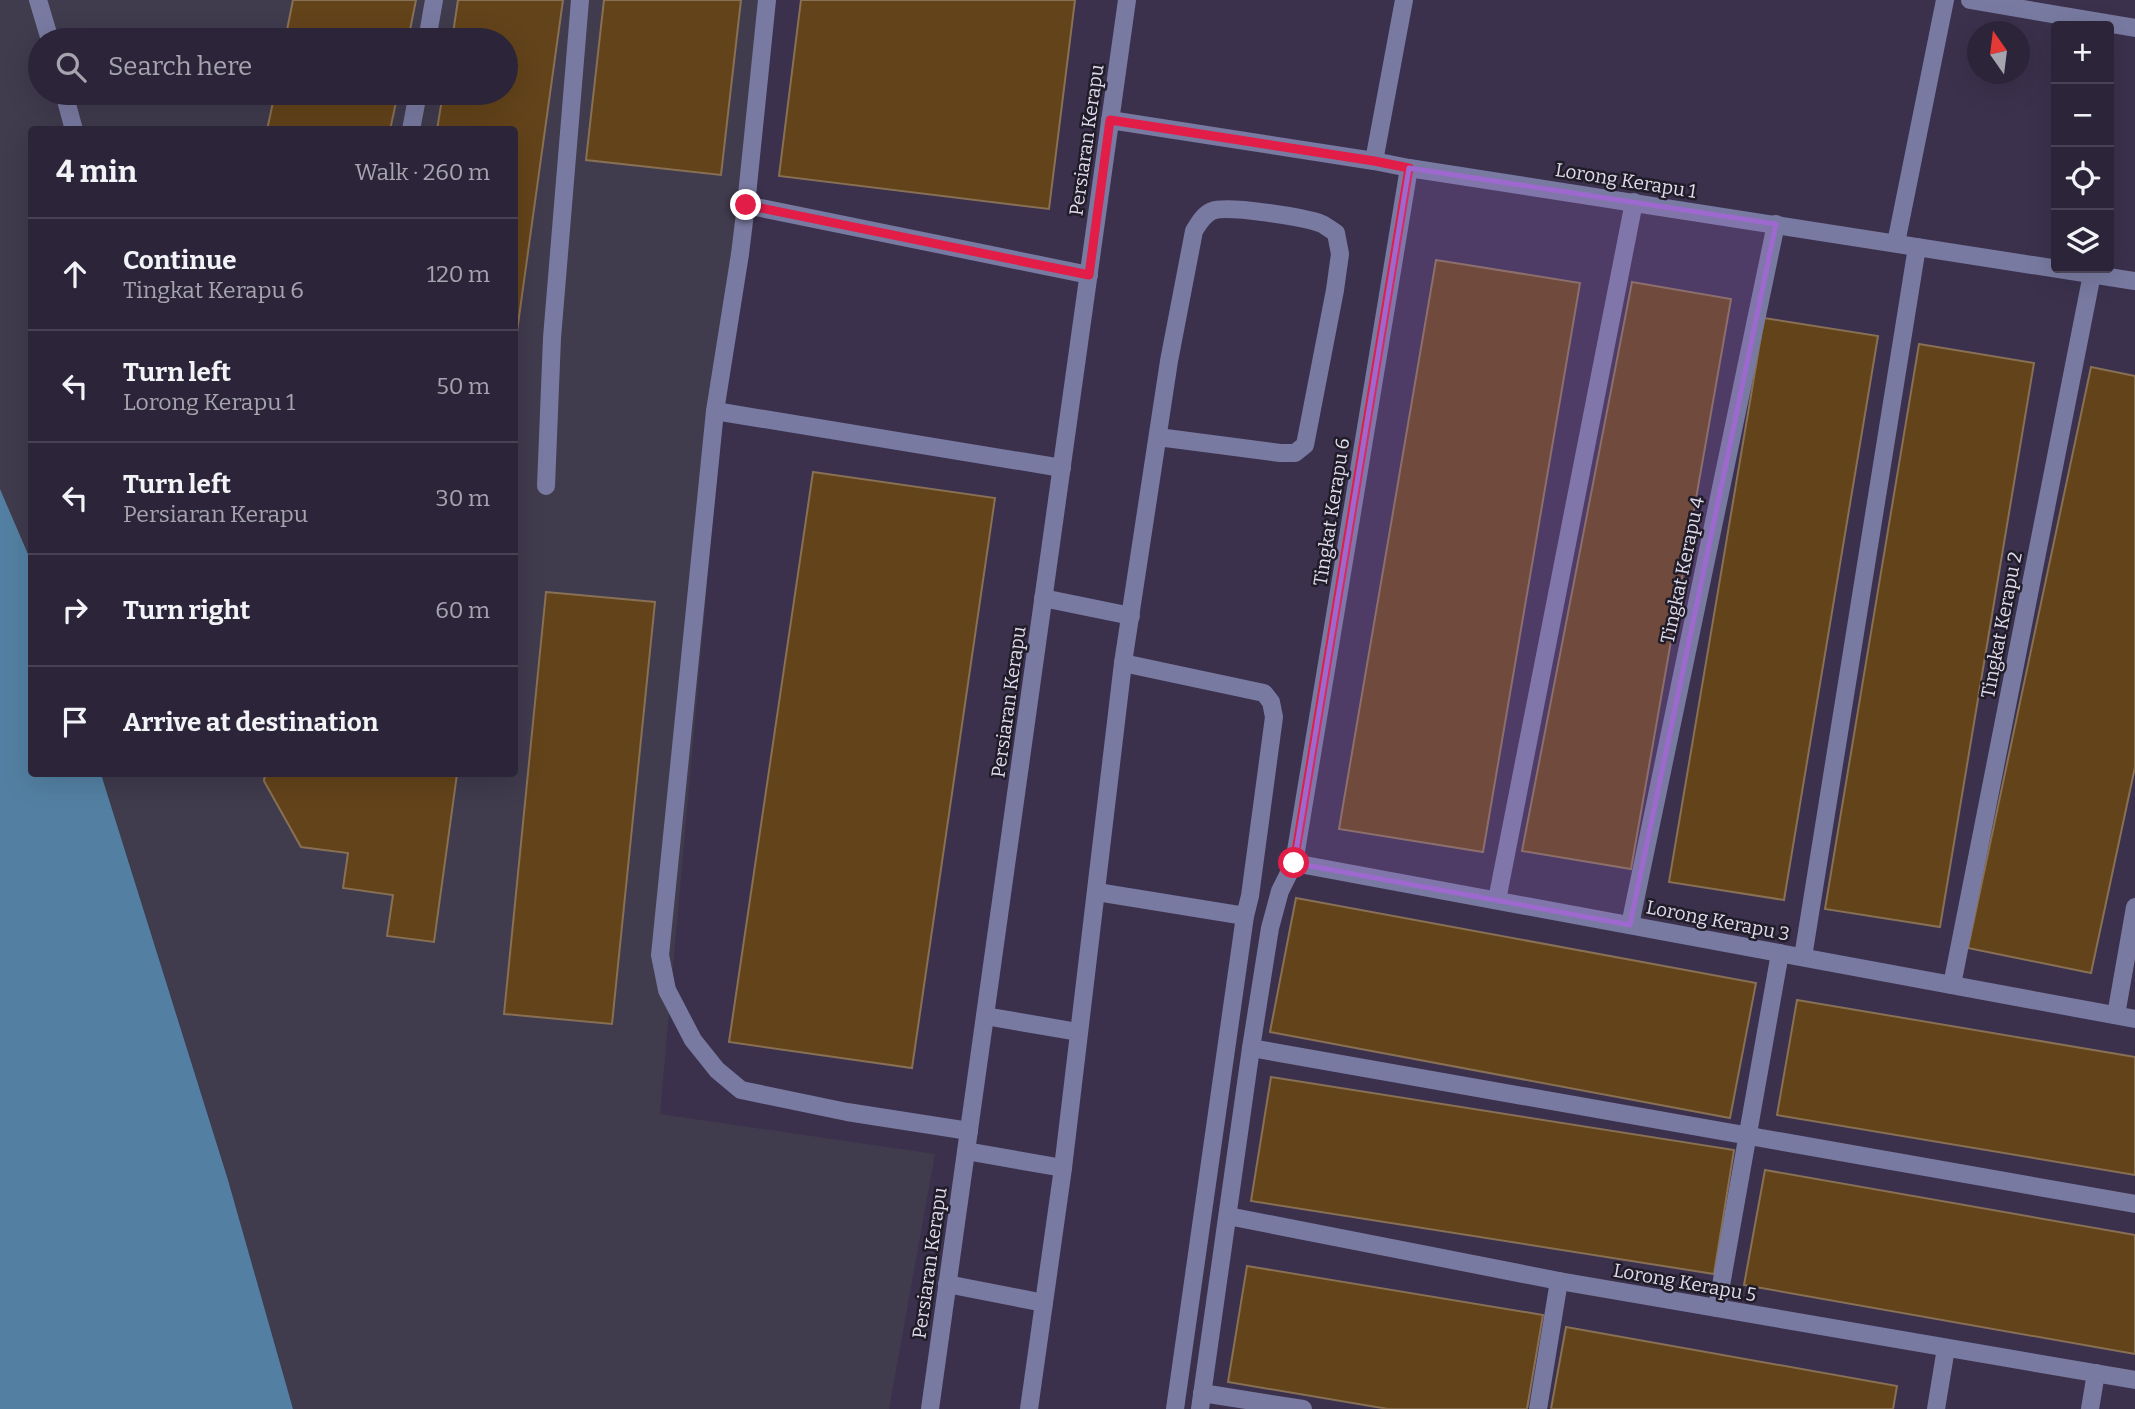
<!DOCTYPE html>
<meta charset="utf-8">
<style>
:root{--surface:#2c253a;--page:#383145;--text:#f1f3f6;--muted:#a6a5af;--line:#484254}
body{margin:0;font-family:Bitter,serif;background:var(--page);color:var(--text)}
.controls{position:absolute;right:21px;top:21px;display:grid;overflow:hidden;border-radius:7px;box-shadow:0 7px 28px #0002}
.controls button{width:63px;height:63px;display:grid;place-items:center;padding:0;border:0;border-bottom:2px solid var(--line);background:var(--surface);color:var(--text);font:35px sans-serif}
.compass{position:absolute;left:1967px;top:21px;width:63px;height:63px;border-radius:50%;background:var(--surface);box-shadow:0 7px 28px #0002;rotate:346deg}
.stop{position:absolute;width:21px;height:21px;margin:-16px;border:5px solid #e11d48;border-radius:50%;background:#fff}
.stop.end{background:#e11d48;border-color:#fff;box-shadow:0 2px 7px #0008}
.list{margin:0;padding:0;list-style:none}
h2{display:flex;justify-content:space-between;align-items:center;height:91px;margin:0;padding:0 28px;font-size:30px}
h2 small{font-size:23px;font-weight:400;color:var(--muted)}
.list li{display:grid;grid-template-columns:46px 1fr auto;gap:21px;align-items:center;box-sizing:border-box;height:112px;padding:0 28px;border-top:2px solid var(--line)}
.list b{display:block;font-size:26px;white-space:nowrap}
.list p{margin:0;font-size:23px;white-space:nowrap;color:var(--muted)}
.list em{font-size:23px;font-style:normal;color:var(--muted)}
.icon{flex:none;width:38px;height:38px;fill:none;stroke:currentColor;stroke-width:2;stroke-linecap:round;stroke-linejoin:round}
.map{position:relative;flex:none;width:2135px;height:1409px;overflow:hidden}
.search{position:absolute;background:var(--surface);box-shadow:0 7px 28px #0002;left:28px;top:28px;width:490px;height:77px;display:flex;align-items:center;gap:18px;box-sizing:border-box;padding:0 24px;border-radius:38px;color:var(--muted);font-size:26px}
.panel{position:absolute;background:var(--surface);box-shadow:0 7px 28px #0002;left:28px;top:126px;width:490px;height:651px;border-radius:7px}
.map>svg:first-child{display:block}
.industrial{fill:#403b4d;fill-rule:evenodd}
.water{fill:#5380a2}
.building{fill:#63431a;stroke:#887055;stroke-width:2}
.lines{fill:none;stroke-linecap:round;stroke-linejoin:round}
.minor{stroke:#797aa1;stroke-width:18}
.route{stroke:#e11d48;stroke-width:9}
.marked{fill:#9e69cf;fill-opacity:0.2;stroke:#9e69cf;stroke-width:5;stroke-linejoin:round}
.labels{text-anchor:middle;stroke-width:5;stroke-linejoin:round;paint-order:stroke}
.street-label{font-size:19px;fill:#e0dbec;stroke:#201c28}
</style>
<div class="map">
<svg width="2135" height="1409" viewBox="0 0 2135 1409">
<rect width="100%" height="100%" fill="#3b314d"/>
<path class="industrial" d="M0,0H759L660,1114L935,1154L889,1409H293L228,1180L101,774H514V130H32L31,561L0,489ZM40,40H506V93H40Z"/>
<path class="water" d="M0,489L31,561L32,774H101L228,1180L293,1409H0Z"/>
<g class="building">
<path d="M293,0H416L408,40H285Z"/>
<path d="M458,0H563L514,353V130H437L443,93H506V40H452Z"/>
<path d="M604,0H741L721,175L586,160Z"/>
<path d="M801,0H1075L1049,209L779,176Z"/>
<path d="M275,93H398L390,130H267Z"/>
<path d="M1436,260L1580,283L1483,852L1339,829Z"/>
<path d="M1632,282L1731,299L1631,869L1522,851Z"/>
<path d="M1764,318L1878,336L1784,900L1669,882Z"/>
<path d="M1919,344L2034,363L1940,927L1825,909Z"/>
<path d="M2091,367L2135,376V767L2091,973L1968,948Z"/>
<path d="M813,472L995,498L912,1068L729,1042Z"/>
<path d="M546,592L655,602L612,1024L504,1014Z"/>
<path d="M265,774H457L434,942L387,936L393,895L343,888L348,853L301,847L264,781Z"/>
<path d="M1296,898L1756,983L1730,1118L1270,1032Z"/>
<path d="M1797,1000L2135,1057V1175L1777,1115Z"/>
<path d="M1271,1077L1734,1150L1714,1274L1251,1201Z"/>
<path d="M1765,1170L2135,1235V1354L1744,1285Z"/>
<path d="M1247,1266L1543,1315L1527,1409H1388L1228,1382Z"/>
<path d="M1566,1327L1897,1386L1893,1409H1551Z"/>
</g>
<g class="lines">
<g class="minor">
<path d="M38,0L50,40"/>
<path d="M767,0L746,205L1089,275"/>
<path d="M1970,0L2135,28"/>
<path d="M427,40L434,0"/>
<path d="M64,93L74,130"/>
<path d="M1110,120L1374,161L1409,168L2135,281"/>
<path d="M411,130L418,93"/>
<path d="M1374,161L1404,0"/>
<path d="M746,205L740,254L715,411L660,955L667,990L693,1040L717,1070L741,1090L847,1112L969,1131"/>
<path d="M1896,243L1945,0"/>
<path d="M715,411L1062,468"/>
<path d="M546,486L552,338L580,0"/>
<path d="M1043,598L1131,616"/>
<path d="M1123,663L1264,693L1271,702L1274,717L1250,896L1245,916L1175,1409"/>
<path d="M1294,863L2135,1019"/>
<path d="M1097,892L1245,916"/>
<path d="M1497,900L1634,202"/>
<path d="M1630,925L1776,224"/>
<path d="M1803,957L1917,247"/>
<path d="M1952,985L2092,274"/>
<path d="M2116,1015L2135,907"/>
<path d="M985,1016L1078,1032"/>
<path d="M1251,1048L2135,1204"/>
<path d="M966,1151L1063,1168"/>
<path d="M1228,1216L1559,1281L2135,1380"/>
<path d="M947,1284L1044,1303"/>
<path d="M1717,1308L1780,953"/>
<path d="M1202,1393L1303,1409"/>
<path d="M930,1409L1127,0"/>
<path d="M1029,1409L1063,1168L1123,663L1169,361L1194,231C1199,223 1203,215 1212,211C1227,205 1305,217 1322,224C1326,226 1331,230 1336,233L1340,254L1335,290L1305,445L1295,453H1280L1158,437"/>
<path d="M1200,1409L1251,1048L1270,928L1280,891L1294,863L1409,168"/>
<path d="M1538,1409L1559,1281"/>
<path d="M1936,1409L1946,1348"/>
<path d="M2090,1409L2096,1373"/>
</g>
</g>
<g class="lines">
<path class="route" d="M746,205L1089,275L1110,120L1374,161L1409,168L1294,863"/>
</g>
<path class="marked" d="M1409,168L1776,224L1630,925L1294,863Z"/>
<g class="labels">
<g class="street-label">
<text transform="translate(1086 140) rotate(-82)" y="7">Persiaran Kerapu</text>
<text transform="translate(1626 180) rotate(9)" y="7">Lorong Kerapu 1</text>
<text transform="translate(1331 512) rotate(-81)" y="7">Tingkat Kerapu 6</text>
<text transform="translate(1682 570) rotate(-78)" y="7">Tingkat Kerapu 4</text>
<text transform="translate(2001 625) rotate(-79)" y="7">Tingkat Kerapu 2</text>
<text transform="translate(1008 702) rotate(-82)" y="7">Persiaran Kerapu</text>
<text transform="translate(1718 920) rotate(11)" y="7">Lorong Kerapu 3</text>
<text transform="translate(929 1263) rotate(-82)" y="7">Persiaran Kerapu</text>
<text transform="translate(1685 1282) rotate(10)" y="7">Lorong Kerapu 5</text>
</g>
</g>
</svg>
<div class="controls">
<button>+</button>
<button>−</button>
<button><svg class="icon" aria-label="locate" viewBox="0 0 24 24"><circle cx="12" cy="12" r="6"/><path d="M12 2v4M12 18v4M2 12h4M18 12h4"/></svg></button>
<button><svg class="icon" aria-label="layers" viewBox="0 0 24 24"><path d="M12 4l9 5-9 5-9-5zM3 14l9 5 9-5"/></svg></button>
</div>
<svg class="compass" viewBox="-18 -18 36 36"><path d="M0-13l5 13h-10z" fill="#e53935"/><path d="M0 13l5-13h-10z" fill="#a6a5af"/></svg>
<div class="stop" style="left:1294px;top:863px"></div>
<div class="stop end" style="left:746px;top:205px"></div>
<div class="search"><svg class="icon" aria-label="search" viewBox="0 0 24 24"><circle cx="10" cy="10" r="6"/><path d="M15 15l6 6"/></svg>Search here</div>
<section class="panel">
<h2>4 min<small>Walk · 260 m</small></h2>
<ul class="list">
<li><svg class="icon" aria-label="ahead" viewBox="0 0 24 24"><path d="M12 20V5M6 11l6-6 6 6"/></svg><div><b>Continue</b><p>Tingkat Kerapu 6</p></div><em>120 m</em></li>
<li><svg class="icon" aria-label="left" viewBox="0 0 24 24"><path d="M17 20v-9H6M10 6l-5 5 5 5"/></svg><div><b>Turn left</b><p>Lorong Kerapu 1</p></div><em>50 m</em></li>
<li><svg class="icon" aria-label="left" viewBox="0 0 24 24"><path d="M17 20v-9H6M10 6l-5 5 5 5"/></svg><div><b>Turn left</b><p>Persiaran Kerapu</p></div><em>30 m</em></li>
<li><svg class="icon" aria-label="right" viewBox="0 0 24 24"><path d="M7 20v-9h11M14 6l5 5-5 5"/></svg><div><b>Turn right</b></div><em>60 m</em></li>
<li><svg class="icon" aria-label="arrive" viewBox="0 0 24 24"><path d="M6 21V4h12l-3 4 3 4H6"/></svg><div><b>Arrive at destination</b></div></li>
</ul>
</section>
</div>
